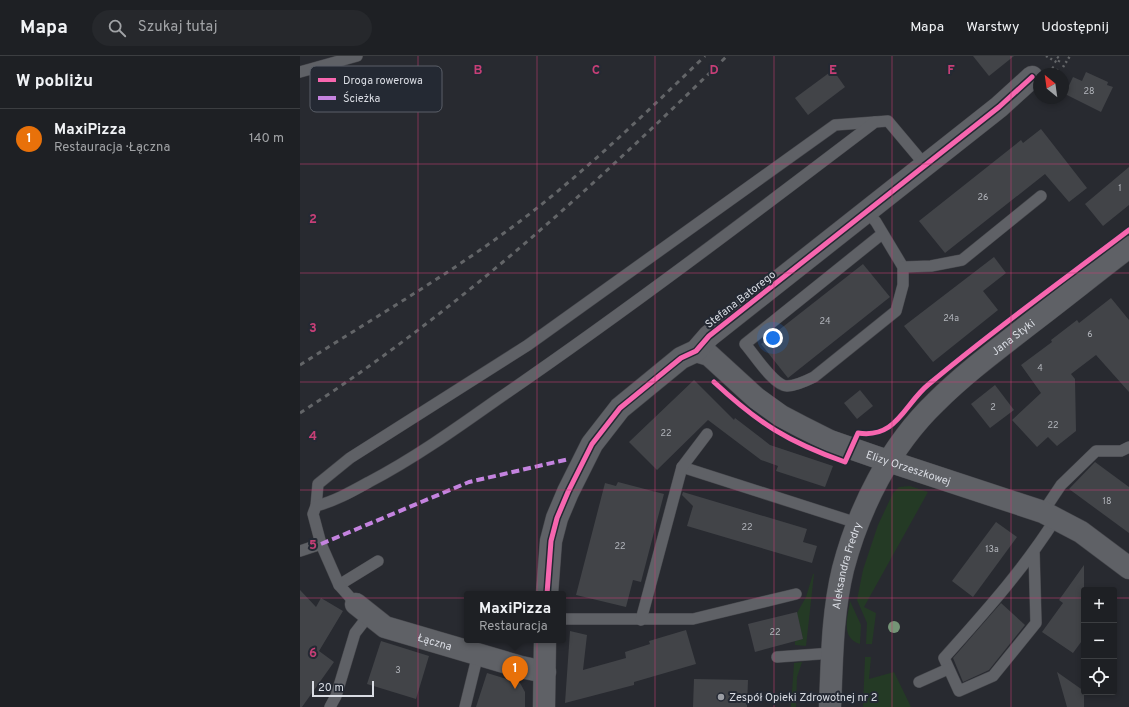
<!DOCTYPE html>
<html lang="pl">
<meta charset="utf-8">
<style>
:root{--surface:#1e2024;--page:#26282c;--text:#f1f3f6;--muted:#a1a3a6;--line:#3c3e41;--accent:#9b9ea4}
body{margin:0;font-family:Overpass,sans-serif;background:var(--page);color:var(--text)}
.controls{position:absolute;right:12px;bottom:12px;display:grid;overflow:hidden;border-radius:4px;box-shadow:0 2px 6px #0003}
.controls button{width:36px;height:36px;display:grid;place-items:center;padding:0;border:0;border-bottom:1px solid var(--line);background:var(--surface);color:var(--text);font:20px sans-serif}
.compass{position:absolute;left:733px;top:12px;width:36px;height:36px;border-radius:50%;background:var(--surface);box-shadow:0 2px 6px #0003;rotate:331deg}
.scale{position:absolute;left:12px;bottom:10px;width:62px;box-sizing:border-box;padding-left:4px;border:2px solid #d9dce3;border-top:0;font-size:11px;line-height:14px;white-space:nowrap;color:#d9dce3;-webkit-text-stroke:3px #242933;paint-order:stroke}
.you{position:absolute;left:473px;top:282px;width:14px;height:14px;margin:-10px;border:3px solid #fff;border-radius:50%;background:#1a73e8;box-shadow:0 0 0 6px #1a73e833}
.badge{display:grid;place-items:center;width:26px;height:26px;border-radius:50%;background:var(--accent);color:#fff;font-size:13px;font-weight:700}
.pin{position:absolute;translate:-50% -33px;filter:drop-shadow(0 1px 2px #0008)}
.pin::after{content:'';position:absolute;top:21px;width:14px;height:12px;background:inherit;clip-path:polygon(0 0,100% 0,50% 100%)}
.popup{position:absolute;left:164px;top:535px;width:102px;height:52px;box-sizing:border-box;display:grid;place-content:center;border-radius:4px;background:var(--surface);filter:drop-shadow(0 1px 3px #0005);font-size:13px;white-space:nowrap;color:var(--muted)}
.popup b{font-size:15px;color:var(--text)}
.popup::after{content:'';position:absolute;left:50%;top:100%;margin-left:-8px;border:8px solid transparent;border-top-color:var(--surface)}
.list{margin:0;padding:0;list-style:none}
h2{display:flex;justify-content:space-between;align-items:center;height:52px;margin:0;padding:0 16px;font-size:17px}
h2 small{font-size:13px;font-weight:400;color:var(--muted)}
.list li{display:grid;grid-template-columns:26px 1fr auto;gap:12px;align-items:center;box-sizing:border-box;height:60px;padding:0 16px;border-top:1px solid var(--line)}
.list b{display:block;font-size:15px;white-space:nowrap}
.list p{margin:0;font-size:13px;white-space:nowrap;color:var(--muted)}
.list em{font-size:13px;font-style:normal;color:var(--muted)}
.icon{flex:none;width:22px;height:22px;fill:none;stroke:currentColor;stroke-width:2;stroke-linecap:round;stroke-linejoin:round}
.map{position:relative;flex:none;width:829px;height:651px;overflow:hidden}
header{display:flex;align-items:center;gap:24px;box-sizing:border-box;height:56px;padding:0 20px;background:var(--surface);border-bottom:1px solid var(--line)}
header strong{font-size:19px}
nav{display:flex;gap:22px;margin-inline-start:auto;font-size:14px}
.search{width:280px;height:36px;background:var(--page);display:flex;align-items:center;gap:10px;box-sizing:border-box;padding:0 14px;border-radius:22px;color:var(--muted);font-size:15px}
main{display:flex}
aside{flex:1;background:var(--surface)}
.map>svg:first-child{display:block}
.green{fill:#243a25}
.building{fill:#424448}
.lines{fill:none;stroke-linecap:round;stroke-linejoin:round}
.service-casing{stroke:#46474c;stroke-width:12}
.minor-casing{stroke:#46474c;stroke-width:23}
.tertiary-casing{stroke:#46474c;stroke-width:23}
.path{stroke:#646669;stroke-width:2.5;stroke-dasharray:2 3;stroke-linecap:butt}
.service{stroke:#5f6166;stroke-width:11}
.minor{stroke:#5f6166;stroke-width:22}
.tertiary{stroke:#5f6166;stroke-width:22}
.rail{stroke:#636568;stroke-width:3;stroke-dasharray:5 5;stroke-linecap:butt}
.quiet{stroke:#c483df;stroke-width:4;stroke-dasharray:8 4;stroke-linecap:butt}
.cycleway-casing{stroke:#242933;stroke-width:8}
.cycleway{stroke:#f766af;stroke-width:5}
.tree{fill:#749476}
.grid{fill:none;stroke:#c73f76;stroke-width:1;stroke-opacity:0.55}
.poi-dot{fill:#9b9ea4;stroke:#242933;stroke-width:1.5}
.labels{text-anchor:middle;stroke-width:4;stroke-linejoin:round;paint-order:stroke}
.number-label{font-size:9px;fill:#b3b6bc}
.street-label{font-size:11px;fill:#d9dce3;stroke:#242933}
.poi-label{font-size:11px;fill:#d9dce3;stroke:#242933;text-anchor:start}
.key{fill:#242933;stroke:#5a5f68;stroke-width:1}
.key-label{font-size:11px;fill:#d9dce3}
.grid-label{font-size:13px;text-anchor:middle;font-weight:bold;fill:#c73f76;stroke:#242933;stroke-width:4;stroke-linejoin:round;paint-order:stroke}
</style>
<header>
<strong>Mapa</strong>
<div class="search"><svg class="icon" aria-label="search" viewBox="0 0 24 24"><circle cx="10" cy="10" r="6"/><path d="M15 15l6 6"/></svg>Szukaj tutaj</div>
<nav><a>Mapa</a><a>Warstwy</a><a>Udostępnij</a></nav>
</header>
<main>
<aside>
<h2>W pobliżu<small></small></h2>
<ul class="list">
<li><span class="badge" style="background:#e8710a">1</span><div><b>MaxiPizza</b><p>Restauracja · Łączna</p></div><em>140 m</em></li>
</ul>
</aside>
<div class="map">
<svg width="829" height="651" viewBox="0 0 829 651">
<rect width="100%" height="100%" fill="#282a30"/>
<g class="green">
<path d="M610,430L628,436L564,551L576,557L572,588H566L567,567L557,544L563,514L578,469L593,437L599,431Z"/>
<path d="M513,518H514L506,590L495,589V585L503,583L497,557L506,541Z"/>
<path d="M550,545L561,569L560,588C540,582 548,560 550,545Z"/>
<path d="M565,601H571L569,623L594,616L611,651H563Z"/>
<path d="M502,606L497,621L496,651H491L494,607Z"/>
</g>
<g class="building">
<path d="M673,0H714L689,20Z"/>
<path d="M533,14L545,31L508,59L495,42Z"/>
<path d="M786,16L808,26L807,29L813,31L801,56L765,38L773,21L782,25Z"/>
<path d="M741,73L787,132L769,146L745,118L645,197L619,165L721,84L723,87Z"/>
<path d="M829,111V149L803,170L785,148Z"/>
<path d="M694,201L706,217L683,235L698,254L633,306L604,270Z"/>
<path d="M563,208L590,241L488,322L461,288Z"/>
<path d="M811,242L829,264V336L796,299L771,318L775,323L776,375L757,390L748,381L737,391L712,364L741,337L721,309L752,286L751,284L777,264L779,267Z"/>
<path d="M394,324L434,364L435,362L470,389L533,410L525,431L476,415L478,410L461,404L408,364L357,414L329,386Z"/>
<path d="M695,329L714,354L690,372L671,348Z"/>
<path d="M560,334L573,350L557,363L544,347Z"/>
<path d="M795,406L829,431V477L769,433Z"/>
<path d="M318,426L364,438L341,526L333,524L326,551L276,539L305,427L316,430Z"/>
<path d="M383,436L507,473L503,486L517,490L512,507L387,470L393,450L382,439Z"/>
<path d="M696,466L717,481L673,541L652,525Z"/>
<path d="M784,509V582L773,597L742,576L763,547L759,544Z"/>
<path d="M0,534L16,551L21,542L43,555L19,595L34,606L2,651H0Z"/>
<path d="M701,547L725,569L689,614L663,626L653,602Z"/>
<path d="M497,556L503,583L455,596L448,568Z"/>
<path d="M386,574L396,608L334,626V629L265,647L270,575L287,579L283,614L326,602L325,596L350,588L349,585Z"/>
<path d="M81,585L129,600L116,643L67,628Z"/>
<path d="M757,616L784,635V651H767Z"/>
<path d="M187,617L220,627L225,636V651H176Z"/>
<path d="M394,623L448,624L447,651H393Z"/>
</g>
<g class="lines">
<defs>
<g id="service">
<path d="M0,16L57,0"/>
<path d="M567,155L576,166L603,211V229L596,255L514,321C506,325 496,330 487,330C474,330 454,298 445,288L582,178"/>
<path d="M603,211L631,210L662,204L741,140"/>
<path d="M382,411L557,467"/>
<path d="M16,450L18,428L50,402L228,289L535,69L575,66"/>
<path d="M743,456L761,429L796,395H821L829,391"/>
<path d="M0,495L21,488"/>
<path d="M734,495L736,567L693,620L659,635L644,602C684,557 724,513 756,462"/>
<path d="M39,529L78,505"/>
<path d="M56,548L39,529L21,488L13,458L16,450C35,445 51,436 69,426C113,403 154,374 195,345C325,256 450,161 575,66L588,65L625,109"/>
<path d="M263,563H393L496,538"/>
<path d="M341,564L382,411L407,378"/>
<path d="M477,601L533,597"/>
<path d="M619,626L648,613"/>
<path d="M30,651L36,640L55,577L69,559"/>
<path d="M165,651L178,598"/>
</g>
<g id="minor">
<path id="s1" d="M396,295L409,299L456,342L481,360L502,371L530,385L576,401L743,456L781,476L829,512"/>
<path d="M247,538L251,485L257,462L268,436L292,388L320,352L381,302L396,295L409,280L699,51L732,21"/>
<path id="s2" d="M56,548L85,571L221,611L245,616"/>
<path d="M244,651L245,584"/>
</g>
<g id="tertiary">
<path id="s3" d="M530,651C532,605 532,558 543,513C559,452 590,390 636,346C665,317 699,292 731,267C764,242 796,216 829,191"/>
</g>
</defs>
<use href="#service" class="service-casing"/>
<use href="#minor" class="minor-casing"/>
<use href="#tertiary" class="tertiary-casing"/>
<g class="path">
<path d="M746,0L758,7L760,3L756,0"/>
<path d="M752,11L760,16"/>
<path d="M763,11L770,0"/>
</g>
<use href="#service" class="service"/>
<use href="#minor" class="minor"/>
<use href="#tertiary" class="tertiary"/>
<g class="rail">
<path d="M0,309C78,259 159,213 232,156C293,108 349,54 405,0"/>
<path d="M0,357C157,256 294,130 427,0"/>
</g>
<path class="quiet" d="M21,488L169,426L269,403"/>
<defs>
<g id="cycleway">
<path d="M414,326C458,367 488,386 545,406L558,377C597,383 604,348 629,328C693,274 762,225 829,174"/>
<path d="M247,538L251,485L257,462L268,436L292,388L320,352L381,302L396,295L409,280L699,51L732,21"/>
</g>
</defs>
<use href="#cycleway" class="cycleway-casing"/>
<use href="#cycleway" class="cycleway"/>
</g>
<circle class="tree" cx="594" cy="571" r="6"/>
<path class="grid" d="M118,0V651M237,0V651M355,0V651M474,0V651M592,0V651M711,0V651M0,108H829M0,217H829M0,326H829M0,434H829M0,542H784M814,542H829"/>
<circle class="poi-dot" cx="421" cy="641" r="4"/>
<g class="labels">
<g class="number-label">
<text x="789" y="38">28</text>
<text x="820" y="135">1</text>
<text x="683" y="144">26</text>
<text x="651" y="265">24a</text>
<text x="525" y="268">24</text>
<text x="790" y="281">6</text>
<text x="740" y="315">4</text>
<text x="693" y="354">2</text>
<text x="753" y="372">22</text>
<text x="366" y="380">22</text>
<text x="807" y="448">18</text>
<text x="447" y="474">22</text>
<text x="320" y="493">22</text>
<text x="692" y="496">13a</text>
<text x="475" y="579">22</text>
<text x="98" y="617">3</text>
</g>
<g class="street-label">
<text transform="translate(440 243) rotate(-38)" y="4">Stefana Batorego</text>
<text dy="4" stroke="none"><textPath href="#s3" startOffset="433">Jana Styki</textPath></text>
<text dy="4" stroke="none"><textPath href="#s1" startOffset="246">Elizy Orzeszkowej</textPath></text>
<text dy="4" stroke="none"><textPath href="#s3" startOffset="143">Aleksandra Fredry</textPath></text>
<text dy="4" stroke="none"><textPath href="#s2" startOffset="89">Łączna</textPath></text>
</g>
<g class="poi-label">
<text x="429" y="645">Zespół Opieki Zdrowotnej nr 2</text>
</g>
</g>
<rect x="10" y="10" width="132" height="46" rx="6" class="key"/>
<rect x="18" y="22" width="18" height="4" fill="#f766af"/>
<rect x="18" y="40" width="18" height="4" fill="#c483df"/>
<g class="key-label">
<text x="43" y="28">Droga rowerowa</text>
<text x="43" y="46">Ścieżka</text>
</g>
<g class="grid-label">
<text x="178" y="18">B</text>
<text x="296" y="18">C</text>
<text x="414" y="18">D</text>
<text x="533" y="18">E</text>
<text x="651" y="18">F</text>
<text x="13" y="167">2</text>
<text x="13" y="276">3</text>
<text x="13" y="384">4</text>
<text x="13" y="493">5</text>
<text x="13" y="601">6</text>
</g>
</svg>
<div class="controls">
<button>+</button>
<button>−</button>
<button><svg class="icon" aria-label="locate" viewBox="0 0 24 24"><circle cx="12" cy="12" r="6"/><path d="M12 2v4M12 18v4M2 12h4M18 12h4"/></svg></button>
</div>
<svg class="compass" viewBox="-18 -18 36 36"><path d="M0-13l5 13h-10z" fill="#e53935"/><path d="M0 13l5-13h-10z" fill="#a1a3a6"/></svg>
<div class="scale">20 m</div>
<div class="you"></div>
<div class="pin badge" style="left:215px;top:633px;background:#e8710a">1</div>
<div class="popup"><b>MaxiPizza</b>Restauracja</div>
</div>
</main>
